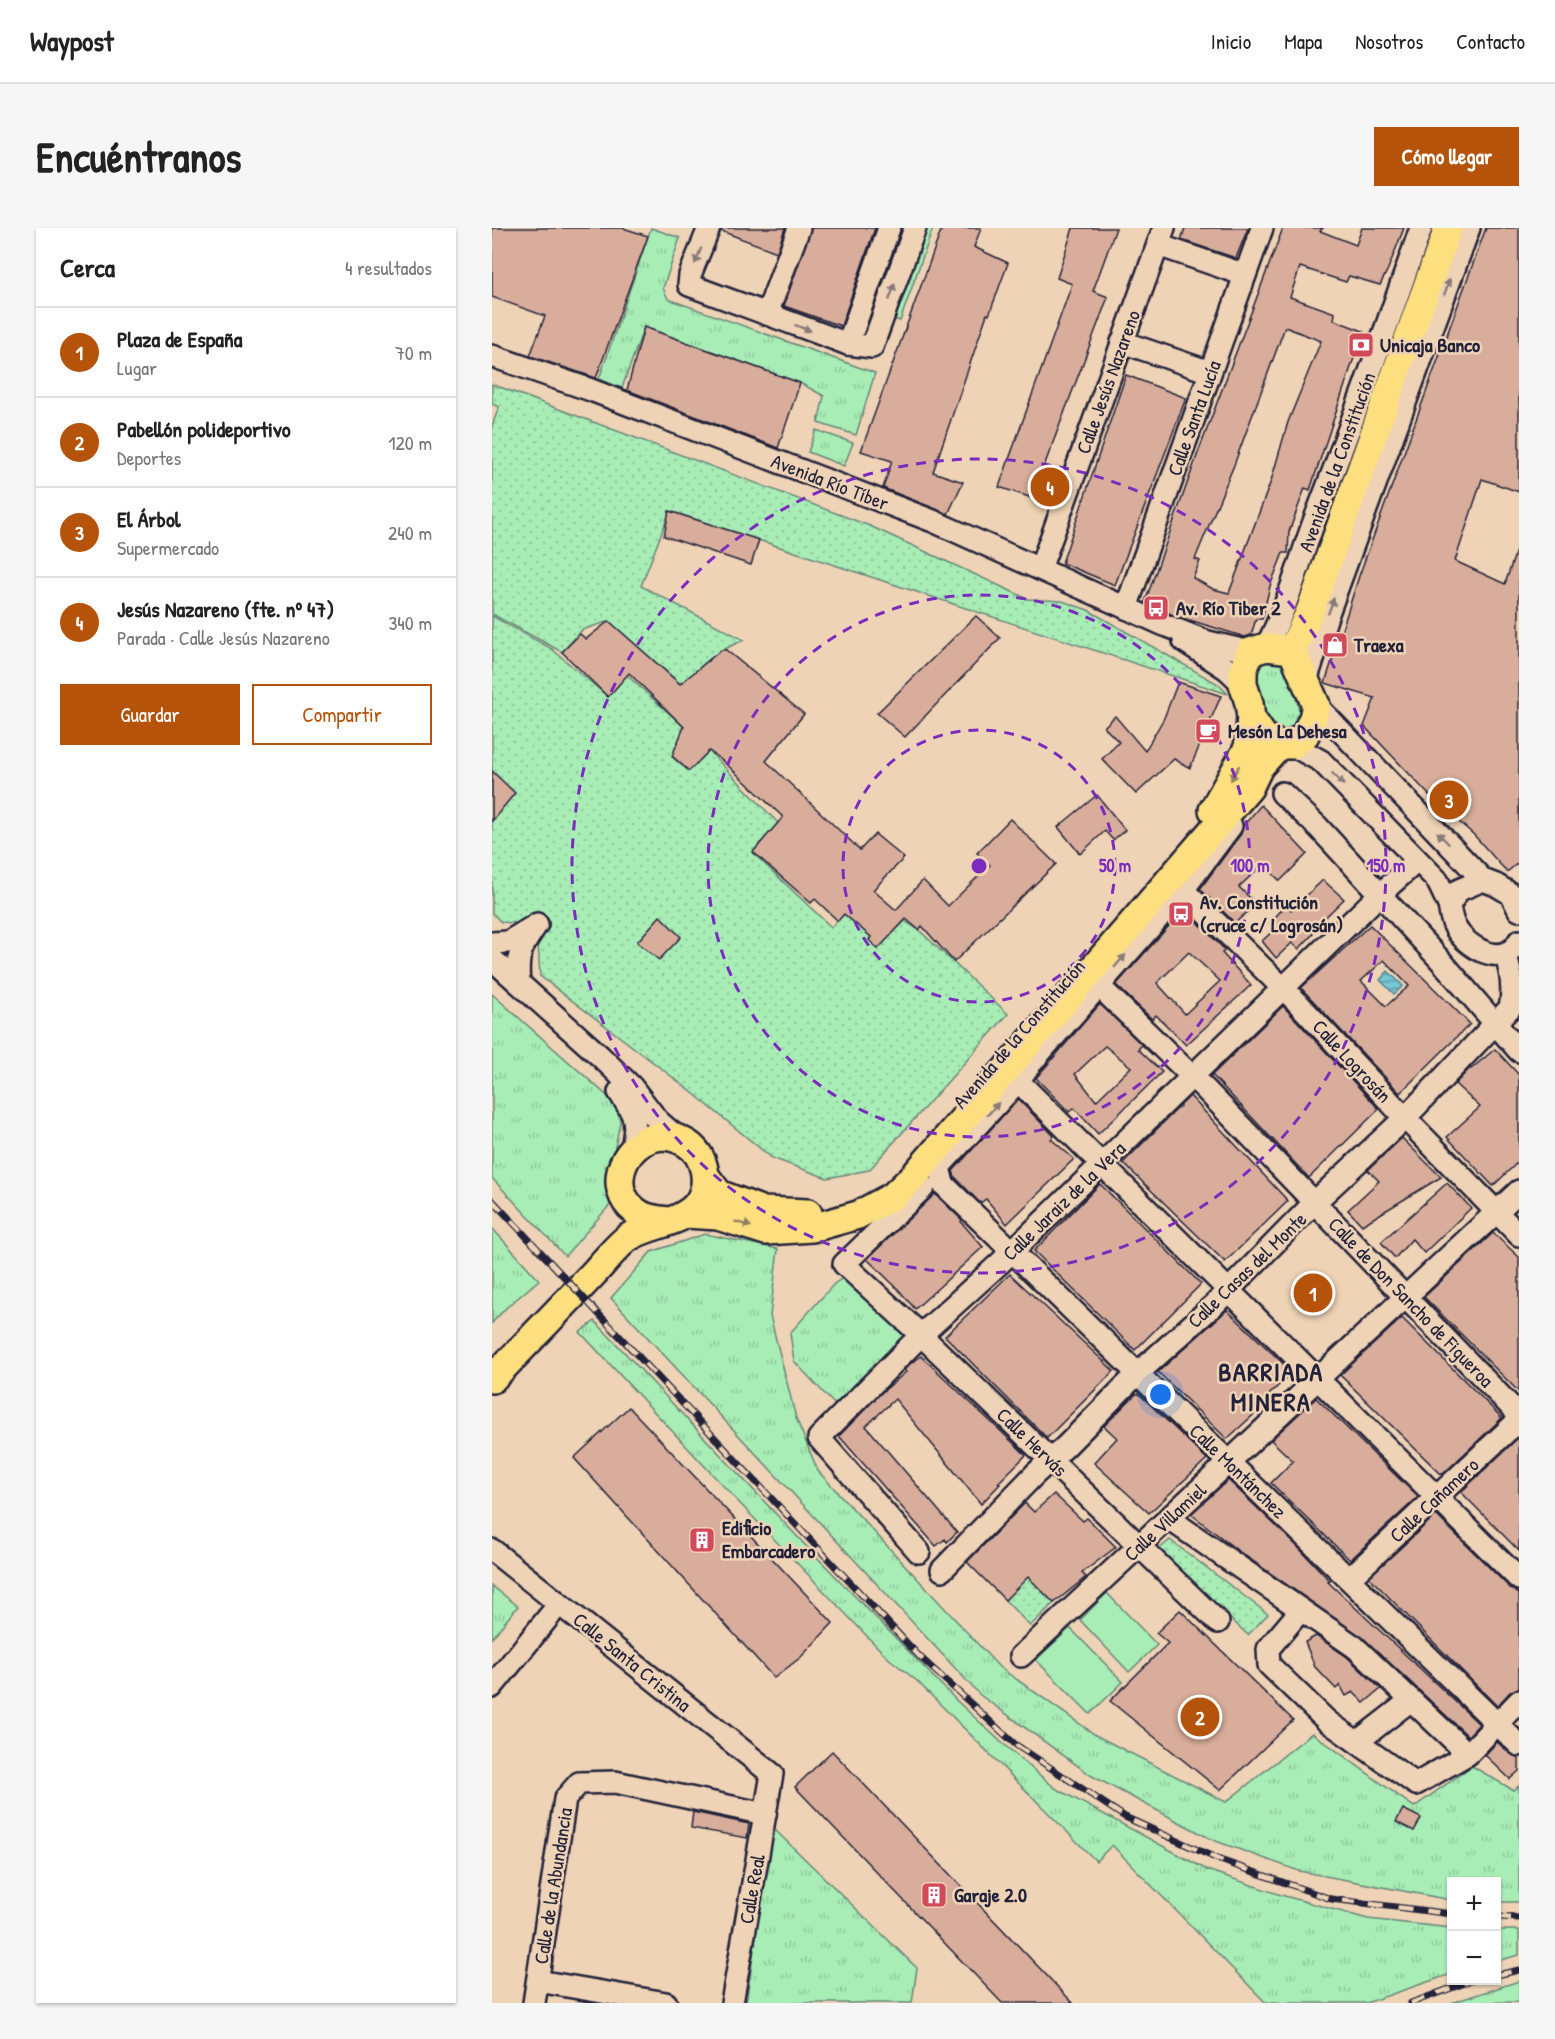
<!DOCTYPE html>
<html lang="es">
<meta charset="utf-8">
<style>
:root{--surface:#fff;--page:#f6f6f6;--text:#222;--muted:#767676;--line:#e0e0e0;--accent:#b45309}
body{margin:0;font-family:"Patrick Hand",sans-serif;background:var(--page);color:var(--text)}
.controls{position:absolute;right:18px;bottom:18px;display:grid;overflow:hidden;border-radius:0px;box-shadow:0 2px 4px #0004}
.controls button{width:54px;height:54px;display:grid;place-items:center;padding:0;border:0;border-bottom:2px solid var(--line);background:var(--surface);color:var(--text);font:30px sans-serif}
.you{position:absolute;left:669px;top:1167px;width:21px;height:21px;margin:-15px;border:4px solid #fff;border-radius:50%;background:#1a73e8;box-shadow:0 0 0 9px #1a73e833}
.badge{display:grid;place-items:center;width:39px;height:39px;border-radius:50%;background:var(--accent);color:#fff;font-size:20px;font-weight:700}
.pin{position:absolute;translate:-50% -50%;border:3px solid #fff;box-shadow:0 2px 6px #0006}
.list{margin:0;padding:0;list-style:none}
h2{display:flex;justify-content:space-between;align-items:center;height:78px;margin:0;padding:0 24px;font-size:26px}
h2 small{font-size:20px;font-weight:400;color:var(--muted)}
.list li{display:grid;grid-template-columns:39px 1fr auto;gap:18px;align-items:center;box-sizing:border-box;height:90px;padding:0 24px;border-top:2px solid var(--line)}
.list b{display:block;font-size:22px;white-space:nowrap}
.list p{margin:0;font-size:20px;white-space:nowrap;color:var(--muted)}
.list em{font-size:20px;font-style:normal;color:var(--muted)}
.actions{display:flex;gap:12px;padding:18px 24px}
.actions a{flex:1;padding:14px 0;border:2px solid var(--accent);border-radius:0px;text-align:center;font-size:21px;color:var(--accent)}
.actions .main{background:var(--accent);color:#fff}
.map{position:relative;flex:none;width:1027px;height:1775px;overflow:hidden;border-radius:0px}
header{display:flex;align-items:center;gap:36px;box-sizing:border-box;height:84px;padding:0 30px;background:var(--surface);border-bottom:2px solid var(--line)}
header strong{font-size:28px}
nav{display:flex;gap:33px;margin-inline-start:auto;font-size:21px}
.intro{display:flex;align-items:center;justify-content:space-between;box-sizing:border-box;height:144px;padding:0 36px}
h1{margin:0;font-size:42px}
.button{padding:15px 27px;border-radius:0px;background:var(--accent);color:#fff;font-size:21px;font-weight:700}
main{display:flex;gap:36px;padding:0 36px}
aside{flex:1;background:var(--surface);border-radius:0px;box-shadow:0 2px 4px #0004}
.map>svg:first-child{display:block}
.grass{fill:url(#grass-tufts);stroke:#658778;stroke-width:1.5}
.park{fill:url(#park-dots);stroke:#658778;stroke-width:1.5}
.pitch{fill:#a8ecb6;stroke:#658778;stroke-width:1.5}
.water{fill:url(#water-rules);stroke:#558496;stroke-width:1.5}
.building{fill:#d9ad9b;stroke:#22223b;stroke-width:1.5;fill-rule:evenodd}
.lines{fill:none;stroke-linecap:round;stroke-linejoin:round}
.minor-casing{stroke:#22223b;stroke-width:26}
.major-casing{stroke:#22223b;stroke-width:32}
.minor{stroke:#efd3b6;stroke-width:21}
.major{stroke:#fddf80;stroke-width:27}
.rail-casing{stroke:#22223b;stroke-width:7}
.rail{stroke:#efd3b6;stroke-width:4.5;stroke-dasharray:14;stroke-linecap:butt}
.oneway{fill:#887a78}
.oneway2{fill:#90805e}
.ring{fill:none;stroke:#7b2cbf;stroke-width:3;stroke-dasharray:10 8}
.labels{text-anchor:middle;stroke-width:5;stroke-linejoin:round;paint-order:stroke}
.poi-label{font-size:20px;font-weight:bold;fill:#22223b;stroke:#efd3b6;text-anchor:start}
.street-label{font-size:20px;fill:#22223b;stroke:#efd3b6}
.district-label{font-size:26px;font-weight:bold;letter-spacing:1.5px;fill:#22223b;stroke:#efd3b6}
.centre{fill:#7b2cbf;stroke:#efd3b6;stroke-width:3}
.ring-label{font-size:18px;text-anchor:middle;font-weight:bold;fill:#7b2cbf;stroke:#efd3b6;stroke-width:5;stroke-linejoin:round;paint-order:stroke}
</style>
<header>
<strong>Waypost</strong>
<nav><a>Inicio</a><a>Mapa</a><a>Nosotros</a><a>Contacto</a></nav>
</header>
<div class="intro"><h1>Encuéntranos</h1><a class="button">Cómo llegar</a></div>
<main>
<aside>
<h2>Cerca<small>4 resultados</small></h2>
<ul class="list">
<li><span class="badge">1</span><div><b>Plaza de España</b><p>Lugar</p></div><em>70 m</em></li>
<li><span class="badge">2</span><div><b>Pabellón polideportivo</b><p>Deportes</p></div><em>120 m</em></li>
<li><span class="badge">3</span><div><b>El Árbol</b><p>Supermercado</p></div><em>240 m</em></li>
<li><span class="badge">4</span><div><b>Jesús Nazareno (fte. nº 47)</b><p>Parada · Calle Jesús Nazareno</p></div><em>340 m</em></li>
</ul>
<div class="actions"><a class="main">Guardar</a><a>Compartir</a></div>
</aside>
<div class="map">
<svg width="1027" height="1775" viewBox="0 0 1027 1775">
<defs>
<pattern id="grass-tufts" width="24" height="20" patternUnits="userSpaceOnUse" patternTransform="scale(1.5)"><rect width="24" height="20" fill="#a8ecb6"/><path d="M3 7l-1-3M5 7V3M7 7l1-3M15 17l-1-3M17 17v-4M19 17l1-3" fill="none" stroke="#90ca9d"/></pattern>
<pattern id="park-dots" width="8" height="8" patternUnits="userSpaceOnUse" patternTransform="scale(1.5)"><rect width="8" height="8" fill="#a8ecb6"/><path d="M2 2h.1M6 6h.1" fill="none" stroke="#90ca9d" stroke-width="1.8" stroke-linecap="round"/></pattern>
<pattern id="water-rules" width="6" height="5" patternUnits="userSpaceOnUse" patternTransform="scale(1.5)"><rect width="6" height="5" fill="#77c6d3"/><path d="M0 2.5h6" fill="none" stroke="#61a0ac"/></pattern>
</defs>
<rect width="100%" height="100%" fill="#efd3b6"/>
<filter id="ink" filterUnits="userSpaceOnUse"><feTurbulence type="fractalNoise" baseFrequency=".0167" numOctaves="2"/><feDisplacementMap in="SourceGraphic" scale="12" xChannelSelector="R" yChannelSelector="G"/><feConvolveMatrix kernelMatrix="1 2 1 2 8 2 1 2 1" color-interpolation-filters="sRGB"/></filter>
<g filter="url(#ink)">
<g class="grass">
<path d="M159,0L188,10L171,60L176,71L383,145L364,207L326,195L332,168L308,155L152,99L130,160L107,151Z"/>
<path d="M427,0H441L408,93L395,89Z"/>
<path d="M324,202L361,215L352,238L316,224Z"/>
<path d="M772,432H790L798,447L810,493L801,502L782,503L772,488L761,445Z"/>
<path d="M0,766L121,873L127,886L128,894L120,934V966L118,977L73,1028L0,950Z"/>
<path d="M0,1000L47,1052L14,1080L0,1095Z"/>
<path d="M213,1006L286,1021L278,1088L304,1190L326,1243L507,1439L605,1508L734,1574L820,1505L922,1579L980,1538L1021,1562L1027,1558V1674H1005V1654H960L959,1672L807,1643L721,1612L600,1548L488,1467L119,1070L159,1024Z"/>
<path d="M356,1046L420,1107L344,1178L302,1133L298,1105L342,1056Z"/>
<path d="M103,1093L315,1319L465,1473L509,1514L563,1560L715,1642L789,1667L876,1691L959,1700V1746L874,1775H774L620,1617L604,1633L425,1453L395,1429L235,1262L88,1104Z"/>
<path d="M0,1358L26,1378L0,1410Z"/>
<path d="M280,1599L425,1740L420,1775H254Z"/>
<path d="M1005,1702H1027V1727L1005,1733Z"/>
<path d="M1027,1753V1774L959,1775Z"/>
</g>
<g class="park">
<path d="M0,156L378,298L536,371L570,373L596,382L726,456L736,466L178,283L149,358L252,412C227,422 206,437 192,459L117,393L90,402L70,424L0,386V198L7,179L0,176Z"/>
<path d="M0,388L60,421L116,469L135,447L192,499L180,529L197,543L217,523L286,595L261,625L339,699L352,686L389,717L413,693L427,702L516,786L377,942L335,950L280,930L196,861L48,748L45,697L9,694L0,685Z"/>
<path d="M678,1312L776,1386L756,1407L665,1323Z"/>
<path d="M536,1348L562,1375L538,1398L513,1372Z"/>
</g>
<g class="pitch">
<path d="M615,1365L665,1417L637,1444L588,1392Z"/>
<path d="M578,1400L631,1454L598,1486L544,1432Z"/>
</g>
<path class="water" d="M896,743L911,758L902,766L888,752Z"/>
<g class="building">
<path d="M0,0H131L156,8L104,150L38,128L53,88L0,69Z"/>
<path d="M229,0H293L285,24L229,3Z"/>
<path d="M319,0H383L349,98L292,78Z"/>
<path d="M450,0H489L482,19L516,35L497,87L495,86L441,244L471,254L456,286L391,260L400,233L369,223Z"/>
<path d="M581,0H624L601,63L616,69L540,270L507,259L580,56L565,50Z"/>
<path d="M693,0H756L744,30L689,12Z"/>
<path d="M791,0H831L828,3L864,17L870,0H912L896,41L888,57L857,48L854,54L808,39L798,69L843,85L842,92L871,103L818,262L813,260L797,304L796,325H791L778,358L770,391H764L759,407L753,409L681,387L653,374L706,225ZM793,99L829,113L796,194L779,253L737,365L721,361L701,350L708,333L703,331L742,237Z"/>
<path d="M994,0H1027V264L990,251L963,333L1013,356L1024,323L1027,324V634L1015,644L982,607L939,569L872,498L883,470L833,455L867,348Z"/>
<path d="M152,99L308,155L286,220L135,162Z"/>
<path d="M634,147L694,170L623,357L570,335Z"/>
<path d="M177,283L267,312L259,337L172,308Z"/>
<path d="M484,388L508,410L413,509L385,485Z"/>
<path d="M117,393L188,456L229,422H234L312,486L274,533L368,622L383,606L412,630L381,662L404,682L431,652L456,678L498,637L485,625L518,591L564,636L462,734L430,698L427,702L414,691L386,721L377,712L379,709L352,686L346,693L323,671L319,675L261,624L291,589L232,534L217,523L197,543L180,528L192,499L137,445L116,469L70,424L88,406L94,411Z"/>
<path d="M686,454L729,468L698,540L682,531L644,566L610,531L627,514L612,499L623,488L653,523L672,490Z"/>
<path d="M0,543L23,565L0,593Z"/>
<path d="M605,567L633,602L621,612L613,603L588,626L566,599Z"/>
<path d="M769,577L815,626L788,653L771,636L747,659L764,676L743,695L708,661L749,606L751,598Z"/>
<path d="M831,652L852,671L819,703L821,706L807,721L800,715L784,730L770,713L784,700L778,695L794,677L799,682Z"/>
<path d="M692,681L733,722L730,725L759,757L694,817L664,787L660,791L624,757ZM697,724L728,753L693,786L665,755Z"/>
<path d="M168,688L189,709L167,732L145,714Z"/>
<path d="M878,697L978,796L908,865L809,760ZM892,732L917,758L894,778L869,753Z"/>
<path d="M608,776L650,817L646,821L670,844L606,906L582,880L577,884L544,850ZM613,818L639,839L604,873L583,846Z"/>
<path d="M791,778L887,881L817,950L720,847Z"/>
<path d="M1003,821L1027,847V933L1001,958L955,909L988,879L963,856L978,840L979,841Z"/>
<path d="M698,868L796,973L733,1034L631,935Z"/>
<path d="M526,871L562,908L559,911L582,931L515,996L494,971L488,975L463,949L461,943Z"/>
<path d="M910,910L949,949L870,997L856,982L887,953L876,942Z"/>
<path d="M955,955L979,980L932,1025L920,1011L903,1030L889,1014Z"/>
<path d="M608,956L709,1056L643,1122L542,1023Z"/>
<path d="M443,966L470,992L469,994L491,1019L423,1081L406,1061L375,1031Z"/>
<path d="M1001,1005L1027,1029V1164L932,1069Z"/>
<path d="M518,1046L622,1143L555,1210L453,1108Z"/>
<path d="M735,1082L800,1144L769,1175L770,1179L735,1211L666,1144Z"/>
<path d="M910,1090L1010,1190L951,1246L948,1245L848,1147Z"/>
<path d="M429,1128L534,1227L506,1255L508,1256L489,1276L403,1171L374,1198L465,1304L455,1314L453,1311L444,1318L347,1208L388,1166L414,1144L412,1142L418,1136Z"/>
<path d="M644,1166H647L715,1231L657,1285L602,1235L625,1210L612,1198Z"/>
<path d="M824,1170L926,1269L858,1332L779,1255L801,1233L779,1212Z"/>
<path d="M137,1179L341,1395L309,1429L282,1450L82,1230Z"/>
<path d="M1027,1209V1323L969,1264Z"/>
<path d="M736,1252L803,1316L838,1353L836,1354L987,1496L976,1508L870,1409L745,1322L699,1286Z"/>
<path d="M562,1266L591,1293L595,1290L624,1319L590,1345L594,1349L562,1375L536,1349L513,1372L475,1334L533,1275L542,1284Z"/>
<path d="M944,1287L1018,1360L1027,1366V1461L1018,1464L1005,1478L877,1349Z"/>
<path d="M688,1382L801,1492L728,1562L618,1473L676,1415L664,1405Z"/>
<path d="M824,1408L855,1429L889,1461L872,1475L861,1464L854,1468L848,1457L844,1461L823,1439L813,1414Z"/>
<path d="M1005,1514L1019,1526L1027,1529V1543L1018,1551L993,1527Z"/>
<path d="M340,1523L581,1775H510L303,1559Z"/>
<path d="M911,1581L929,1590L922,1603L904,1594Z"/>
<path d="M201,1584L257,1596L255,1610L199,1600Z"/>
</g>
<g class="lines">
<defs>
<g id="minor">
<path d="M217,0L198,47L197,57L356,116L380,119L423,0"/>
<path d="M666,17L753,47"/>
<path d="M275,86L307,0"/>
<path d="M630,114L718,144"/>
<path d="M356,116L397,0"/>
<path d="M0,128L99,162L441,293L670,396L716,414L758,424"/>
<path d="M548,341L672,0"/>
<path d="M634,380L770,0"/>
<path d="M692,413L735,441L751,456"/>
<path d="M774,419C796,378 807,334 823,291C860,195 895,98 929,0"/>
<path d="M814,453L835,388L977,0"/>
<path d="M824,477L991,652"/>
<path d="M800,517L829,533L945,652L957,677"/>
<path d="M790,565L826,599L951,735L1027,823"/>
<path d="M739,598L691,662L539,835L526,853L447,939L451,956L1027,1517"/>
<path d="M691,662L804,773L913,890L1027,1007"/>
<path d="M1027,682L1019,666L1004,657L991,652L967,662L957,677C958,683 959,691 962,697C972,719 1012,742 1027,713"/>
<path d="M0,715L16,714L39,700"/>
<path d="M0,731L108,828L139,858L166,893L186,910"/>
<path d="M27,755C24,727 29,719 45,696"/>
<path d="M607,758L713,861L1027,1187"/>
<path d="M526,853L1027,1351"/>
<path d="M127,864C143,888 146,891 140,920"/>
<path d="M432,959L352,1036L429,1107L726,1394"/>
<path d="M676,1290L863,1419L976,1526L1027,1473"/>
<path d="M0,1322L280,1546L240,1775"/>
<path d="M427,1324L327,1210L429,1107L507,1036L887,667L925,633"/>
<path d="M450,1342L543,1246L574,1218L646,1145L723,1076L823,974L913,890L1018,780C1022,761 1020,745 1013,726"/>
<path d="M857,1351L1027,1192"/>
<path d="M809,1382L776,1421L777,1437L835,1493L924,1556L976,1526"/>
<path d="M529,1428L1027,963"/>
<path d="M0,1459L67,1376"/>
<path d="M865,1514L919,1472"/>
<path d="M46,1753L174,1775"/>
<path d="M42,1775L73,1571L87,1555L123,1554L273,1586"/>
</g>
<g id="major">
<path d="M774,419L800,422L824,477L821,490L813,507L800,517H787L772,509L759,490L757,475L751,456V443L758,424Z"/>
<path d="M800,422L818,383L956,0"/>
<path d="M721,582L756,520L759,490"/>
<path d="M214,949L227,966L271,983L316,985"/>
<path d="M194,986L226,988L274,1003L320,1000L366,987L401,968L422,948L757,560L767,539L787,517"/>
<path d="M0,1151C33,1117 66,1083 99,1048C109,1038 125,1017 137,1009C157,996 192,995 206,975C219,957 214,927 194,915C184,909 172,906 160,910C130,919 115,960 142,982C152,991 164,991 176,993"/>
</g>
</defs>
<use href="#minor" class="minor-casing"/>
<use href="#major" class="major-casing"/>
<use href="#minor" class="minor"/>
<use href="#major" class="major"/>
<defs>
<g id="rail">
<path d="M0,972L427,1428L524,1517L633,1589L728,1632L839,1671L960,1686"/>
<path d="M1005,1689L1027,1690"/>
<path d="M1005,1747L1027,1742"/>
<path d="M919,1775L981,1752"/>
</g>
</defs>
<use href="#rail" class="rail-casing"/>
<use href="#rail" class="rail"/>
</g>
<defs><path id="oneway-solid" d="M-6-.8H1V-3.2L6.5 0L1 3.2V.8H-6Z" transform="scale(1.5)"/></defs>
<g class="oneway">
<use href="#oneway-solid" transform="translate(206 28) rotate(112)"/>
<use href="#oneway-solid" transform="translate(955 59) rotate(-70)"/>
<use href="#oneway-solid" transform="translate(400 64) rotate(-71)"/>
<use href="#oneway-solid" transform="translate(311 100) rotate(20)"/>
<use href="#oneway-solid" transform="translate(839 378) rotate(-70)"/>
<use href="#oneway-solid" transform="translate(846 551) rotate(46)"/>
<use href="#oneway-solid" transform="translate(951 610) rotate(-134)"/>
<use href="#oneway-solid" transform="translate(628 733) rotate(-49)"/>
<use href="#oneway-solid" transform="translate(501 881) rotate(-48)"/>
</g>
<g class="oneway2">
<use href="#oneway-solid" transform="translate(743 545) rotate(119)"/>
<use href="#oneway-solid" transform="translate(251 996) rotate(17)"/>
</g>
</g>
<g class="ring">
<circle cx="487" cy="638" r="136"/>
<circle cx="487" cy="638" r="271"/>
<circle cx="487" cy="638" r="407"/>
</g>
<defs>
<symbol id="bank-square" viewBox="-11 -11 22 22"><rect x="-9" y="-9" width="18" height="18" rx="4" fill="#d1495b" stroke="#efd3b6"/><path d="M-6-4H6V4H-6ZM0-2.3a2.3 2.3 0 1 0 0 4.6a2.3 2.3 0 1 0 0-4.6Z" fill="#fff"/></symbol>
<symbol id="bus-square" viewBox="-11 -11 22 22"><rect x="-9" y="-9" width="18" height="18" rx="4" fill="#d1495b" stroke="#efd3b6"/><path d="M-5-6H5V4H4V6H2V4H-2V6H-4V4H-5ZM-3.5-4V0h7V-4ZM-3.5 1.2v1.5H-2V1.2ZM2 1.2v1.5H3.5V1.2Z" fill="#fff"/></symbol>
<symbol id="shop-square" viewBox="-11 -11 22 22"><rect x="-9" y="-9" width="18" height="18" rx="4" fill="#d1495b" stroke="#efd3b6"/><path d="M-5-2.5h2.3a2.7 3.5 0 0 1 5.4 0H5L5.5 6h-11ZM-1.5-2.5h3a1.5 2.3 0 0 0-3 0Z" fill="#fff"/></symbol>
<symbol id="cafe-square" viewBox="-11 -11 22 22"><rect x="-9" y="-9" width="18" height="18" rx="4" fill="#d1495b" stroke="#efd3b6"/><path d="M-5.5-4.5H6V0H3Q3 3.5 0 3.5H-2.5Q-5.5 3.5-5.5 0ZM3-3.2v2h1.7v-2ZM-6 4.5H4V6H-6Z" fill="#fff"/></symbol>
<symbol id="building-square" viewBox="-11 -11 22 22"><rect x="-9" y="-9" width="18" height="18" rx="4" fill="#d1495b" stroke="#efd3b6"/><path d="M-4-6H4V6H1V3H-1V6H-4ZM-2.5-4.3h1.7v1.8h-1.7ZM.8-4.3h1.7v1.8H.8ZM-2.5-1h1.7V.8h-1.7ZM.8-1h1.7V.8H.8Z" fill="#fff"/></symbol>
</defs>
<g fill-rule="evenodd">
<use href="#bank-square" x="854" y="102" width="30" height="30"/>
<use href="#bus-square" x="649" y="365" width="30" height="30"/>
<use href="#shop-square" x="828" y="402" width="30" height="30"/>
<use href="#cafe-square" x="701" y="488" width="30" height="30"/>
<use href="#bus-square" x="674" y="671" width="30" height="30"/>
<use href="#building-square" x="195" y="1297" width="30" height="30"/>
<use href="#building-square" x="427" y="1652" width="30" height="30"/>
</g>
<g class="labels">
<g class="poi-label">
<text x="888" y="124">Unicaja Banco</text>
<text x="684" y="387">Av. Río Tiber 2</text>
<text x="862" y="424">Traexa</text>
<text x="736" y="510">Mesón La Dehesa</text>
<text x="708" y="681">Av. Constitución<tspan x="708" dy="23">(cruce c/ Logrosán)</tspan></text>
<text x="230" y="1307">Edificio<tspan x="230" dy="23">Embarcadero</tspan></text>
<text x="462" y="1674">Garaje 2.0</text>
</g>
<g class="street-label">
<text transform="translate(616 154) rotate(-70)" y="7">Calle Jesús Nazareno</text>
<text transform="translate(702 190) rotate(-70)" y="7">Calle Santa Lucía</text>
<text transform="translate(845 234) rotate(-70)" y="7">Avenida de la Constitución</text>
<text transform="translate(338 254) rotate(21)" y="7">Avenida Río Tíber</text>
<text transform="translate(527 806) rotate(-49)" y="7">Avenida de la Constitución</text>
<text transform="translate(860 833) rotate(47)" y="7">Calle Logrosán</text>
<text transform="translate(572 973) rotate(-44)" y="7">Calle Jaraiz de la Vera</text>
<text transform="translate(755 1042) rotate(-44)" y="7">Calle Casas del Monte</text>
<text transform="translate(919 1074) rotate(46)" y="7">Calle de Don Sancho de Figueroa</text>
<text transform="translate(540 1214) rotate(44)" y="7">Calle Hervás</text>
<text transform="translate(746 1243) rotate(44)" y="7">Calle Montánchez</text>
<text transform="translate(942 1272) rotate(-43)" y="7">Calle Cañamero</text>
<text transform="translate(673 1294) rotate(-43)" y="7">Calle Villamiel</text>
<text transform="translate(140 1434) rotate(39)" y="7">Calle Santa Cristina</text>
<text transform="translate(61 1658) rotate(-81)" y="7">Calle de la Abundancia</text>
<text transform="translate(260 1661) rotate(-80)" y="7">Calle Real</text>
</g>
<g class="district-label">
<text x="779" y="1153">BARRIADA<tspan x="779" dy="30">MINERA</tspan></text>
</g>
</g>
<circle cx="487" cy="638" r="9" class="centre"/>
<g class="ring-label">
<text x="623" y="644">50 m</text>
<text x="758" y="644">100 m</text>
<text x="894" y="644">150 m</text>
</g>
</svg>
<div class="controls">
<button>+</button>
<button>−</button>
</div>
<div class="you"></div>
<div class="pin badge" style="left:821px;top:1065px">1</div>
<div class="pin badge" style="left:708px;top:1489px">2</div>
<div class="pin badge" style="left:957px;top:572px">3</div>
<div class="pin badge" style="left:558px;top:259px">4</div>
</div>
</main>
